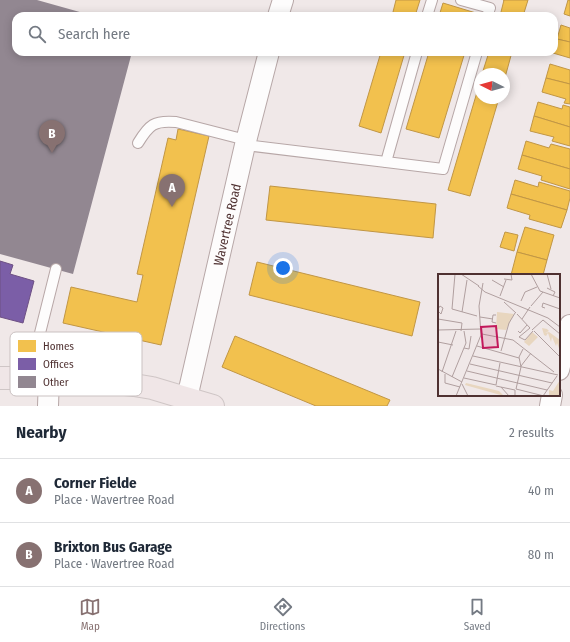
<!DOCTYPE html>
<meta charset="utf-8">
<style>
:root{--surface:#fff;--page:#f2f2f3;--text:#1f2937;--muted:#747a83;--line:#e0e1e3;--accent:#877171}
body{margin:0;font-family:"Fira Sans Condensed",sans-serif;background:var(--page);color:var(--text)}
.compass{position:absolute;left:474px;top:68px;width:36px;height:36px;border-radius:50%;background:var(--surface);box-shadow:0 2px 10px #0003;rotate:275deg}
.you{position:absolute;left:283px;top:268px;width:14px;height:14px;margin:-10px;border:3px solid #fff;border-radius:50%;background:#1a73e8;box-shadow:0 0 0 6px #1a73e833}
.badge{display:grid;place-items:center;width:26px;height:26px;border-radius:50%;background:var(--accent);color:#fff;font-size:13px;font-weight:700}
.pin{position:absolute;translate:-50% -33px;filter:drop-shadow(0 1px 2px #0008)}
.pin::after{content:'';position:absolute;top:21px;width:14px;height:12px;background:inherit;clip-path:polygon(0 0,100% 0,50% 100%)}
.list{margin:0;padding:0;list-style:none}
h2{display:flex;justify-content:space-between;align-items:center;height:52px;margin:0;padding:0 16px;font-size:17px}
h2 small{font-size:13px;font-weight:400;color:var(--muted)}
.list li{display:grid;grid-template-columns:26px 1fr auto;gap:12px;align-items:center;box-sizing:border-box;height:64px;padding:0 16px;border-top:1px solid var(--line)}
.list b{display:block;font-size:15px;white-space:nowrap}
.list p{margin:0;font-size:13px;white-space:nowrap;color:var(--muted)}
.list em{font-size:13px;font-style:normal;color:var(--muted)}
.icon{flex:none;width:22px;height:22px;fill:none;stroke:currentColor;stroke-width:2;stroke-linecap:round;stroke-linejoin:round}
.map{position:relative;flex:none;width:570px;height:406px;overflow:hidden}
.search{position:absolute;background:var(--surface);box-shadow:0 2px 10px #0003;left:12px;right:12px;top:12px;height:44px;display:flex;align-items:center;gap:10px;box-sizing:border-box;padding:0 14px;border-radius:12px;color:var(--muted);font-size:15px}
.sheet{height:180px;background:var(--surface)}
nav{display:flex;justify-content:space-around;align-items:center;box-sizing:border-box;height:56px;border-top:1px solid var(--line);background:var(--surface);font-size:11px;color:var(--muted)}
nav a{display:grid;justify-items:center;gap:2px}
nav .on{color:var(--accent)}
.map>svg:first-child{display:block}
.homes{fill:#f2c14e;stroke:#c19645}
.offices{fill:#7b5ea7;stroke:#6e5084}
.building{fill:#928791}
.lines{fill:none;stroke-linecap:round;stroke-linejoin:round}
.service-casing{stroke:#b7a7a7;stroke-width:12}
.minor-casing{stroke:#b7a7a7;stroke-width:22}
.trunk-casing{stroke:#cfc6c6;stroke-width:24}
.service{stroke:#fdfcfc;stroke-width:10}
.minor{stroke:#fdfcfc;stroke-width:20}
.trunk{stroke:#f0e6e7;stroke-width:22}
.labels{text-anchor:middle;stroke-width:4;stroke-linejoin:round;paint-order:stroke}
.street-label{font-size:13px;fill:#4f3131;stroke:#fff}
.inset-road{fill:none;stroke:#b09f9f;stroke-width:1}
.view{fill:#c2185b;fill-opacity:0.15;stroke:#c2185b;stroke-width:2}
.inset-edge{fill:none;stroke:#4f3131;stroke-width:2}
.key{fill:#fff;stroke:#cac1c1;stroke-width:1}
.key-label{font-size:11px;fill:#4f3131}
</style>
<div class="map">
<svg width="570" height="406" viewBox="0 0 570 406">
<rect width="100%" height="100%" fill="#f0e8e8"/>
<g class="homes">
<path d="M396,0H420L415,16H392Z"/>
<path d="M503,0H528L523,16H500L504,0Z"/>
<path d="M568,0H570V16L564,14Z"/>
<path d="M443,3L476,13L475,16H439Z"/>
<path d="M561,25L570,28V42L557,39Z"/>
<path d="M557,39L570,42V58L553,53L554,52Z"/>
<path d="M381,52H405L381,133L359,126Z"/>
<path d="M429,52H465L439,138L406,129Z"/>
<path d="M489,52H512L504,81V74H482Z"/>
<path d="M550,64L570,70V84L546,78Z"/>
<path d="M546,78L570,84V104L564,103L566,99L542,92Z"/>
<path d="M480,82V98H499L470,196L448,190Z"/>
<path d="M538,102L562,109L563,105L570,107V127L534,116Z"/>
<path d="M534,116L570,127V146L552,141L554,137L530,131Z"/>
<path d="M178,129L209,136L161,345L63,323L71,287L137,302L143,275L137,274L168,138L176,140Z"/>
<path d="M526,141L549,148L551,144L570,149V169L522,155Z"/>
<path d="M522,155L570,169V189L541,180L542,176L518,169Z"/>
<path d="M515,180L538,187L539,182L570,191V198L567,210L511,194Z"/>
<path d="M270,186L436,204L433,238L266,220Z"/>
<path d="M511,194L567,210L561,228L529,219L530,215L507,208Z"/>
<path d="M525,227L554,235L547,260L517,252Z"/>
<path d="M505,232L518,235L514,251L500,247Z"/>
<path d="M517,252L547,260L543,275H511Z"/>
<path d="M257,262L420,302L412,336L249,295Z"/>
<path d="M235,336L390,400L387,406H316L222,367Z"/>
</g>
<path class="offices" d="M0,261L13,265L10,274L34,281L23,323L0,317Z"/>
<path class="building" d="M0,0H37L94,16H16V52H132L73,274L0,254Z"/>
<g class="lines">
<defs>
<g id="service">
<path d="M461,0L490,8L487,16"/>
<path d="M427,16L432,0"/>
<path d="M138,143C149,125 154,120 176,122L246,140"/>
<path d="M245,145L386,162L417,52"/>
<path d="M386,162L443,169L477,52"/>
<path d="M33,378L34,357L56,269"/>
</g>
<g id="minor">
<path d="M278,16L283,0"/>
<path d="M559,370L570,325"/>
<path id="s1" d="M187,398L245,145L269,52"/>
<path d="M48,406L49,377"/>
<path d="M550,406L552,395"/>
</g>
<path id="trunk" d="M0,378H33L49,377L83,379L134,385L152,388L172,394L213,406"/>
</defs>
<use href="#service" class="service-casing"/>
<use href="#minor" class="minor-casing"/>
<use href="#trunk" class="trunk-casing"/>
<use href="#service" class="service"/>
<use href="#minor" class="minor"/>
<use href="#trunk" class="trunk"/>
</g>
<g class="labels">
<g class="street-label">
<text dy="5" stroke="none"><textPath href="#s1" startOffset="178">Wavertree Road</textPath></text>
</g>
</g>
<g transform="translate(438 274)">
<rect width="122" height="122" fill="#f0e8e8"/>
<path d="M59,38L76,40L68,56L58,55ZM104,54L109,55L111,57L107,59L111,58L122,66V77L119,69L118,72L114,63L113,68L110,59L108,62L106,61Z" fill="#e8d6bf"/>
<path d="M94,58L100,63L91,72L86,68ZM122,106V122H111V116L115,117ZM28,109L61,117L66,122L27,111Z" fill="#e8d6bf"/>
<path class="inset-road" d="M17,0L14,35L39,42M23,0L41,12M93,0L102,17L122,24M109,0L113,15M66,5L74,6L73,0M54,6L66,13M40,12L47,18L110,44L122,53M109,14L117,18L115,22M62,22L68,6M83,27L87,18L99,13M66,28L78,39M93,32L105,18M107,34L104,33L105,29L122,35M0,35L2,32L5,34L3,40L0,37M24,38L29,6M79,40L92,54M42,43L55,45M0,45L24,49L23,57M84,45L92,33M58,49L54,48L55,41H58M92,54L81,63L87,66L95,57M0,56L43,55M94,56L105,46L122,60M80,57L82,59L89,51M96,57L122,83M44,60L75,66L116,98M0,68L15,71M39,72L81,84M26,74L31,75L33,62M85,75L81,83L83,93L78,115L106,122M63,77L71,49L77,39M35,82L120,101M32,90L114,109M83,92L93,79M0,95L24,108M29,97L109,116M4,98L18,57M7,100V109L22,113M14,103L28,69L26,57M26,104L58,111L62,89M24,110L30,122M58,112L77,116V122M63,113L71,122M18,122L43,61L41,32L45,9M105,122L119,102"/>
<path class="view" d="M58,52L60,73L45,74L43,53Z"/>
<rect width="122" height="122" class="inset-edge"/>
</g>
<rect x="10" y="332" width="132" height="64" rx="6" class="key"/>
<rect x="18" y="340" width="18" height="12" fill="#f2c14e"/>
<rect x="18" y="358" width="18" height="12" fill="#7b5ea7"/>
<rect x="18" y="376" width="18" height="12" fill="#928791"/>
<g class="key-label">
<text x="43" y="350">Homes</text>
<text x="43" y="368">Offices</text>
<text x="43" y="386">Other</text>
</g>
</svg>
<svg class="compass" viewBox="-18 -18 36 36"><path d="M0-13l5 13h-10z" fill="#e53935"/><path d="M0 13l5-13h-10z" fill="#747a83"/></svg>
<div class="you"></div>
<div class="pin badge" style="left:172px;top:207px">A</div>
<div class="pin badge" style="left:52px;top:153px">B</div>
<div class="search"><svg class="icon" aria-label="search" viewBox="0 0 24 24"><circle cx="10" cy="10" r="6"/><path d="M15 15l6 6"/></svg>Search here</div>
</div>
<section class="sheet">
<h2>Nearby<small>2 results</small></h2>
<ul class="list">
<li><span class="badge">A</span><div><b>Corner Fielde</b><p>Place · Wavertree Road</p></div><em>40 m</em></li>
<li><span class="badge">B</span><div><b>Brixton Bus Garage</b><p>Place · Wavertree Road</p></div><em>80 m</em></li>
</ul>
</section>
<nav>
<a class="on"><svg class="icon" aria-label="map" viewBox="0 0 24 24"><path d="M3 6l6-2 6 2 6-2v14l-6 2-6-2-6 2zM9 4v14M15 6v14"/></svg>Map</a>
<a><svg class="icon" aria-label="directions" viewBox="0 0 24 24"><path d="M12 3l9 9-9 9-9-9zM9 14v-3h6M13 9l2 2-2 2"/></svg>Directions</a>
<a><svg class="icon" aria-label="saved" viewBox="0 0 24 24"><path d="M7 4h10v16l-5-4-5 4z"/></svg>Saved</a>
</nav>
